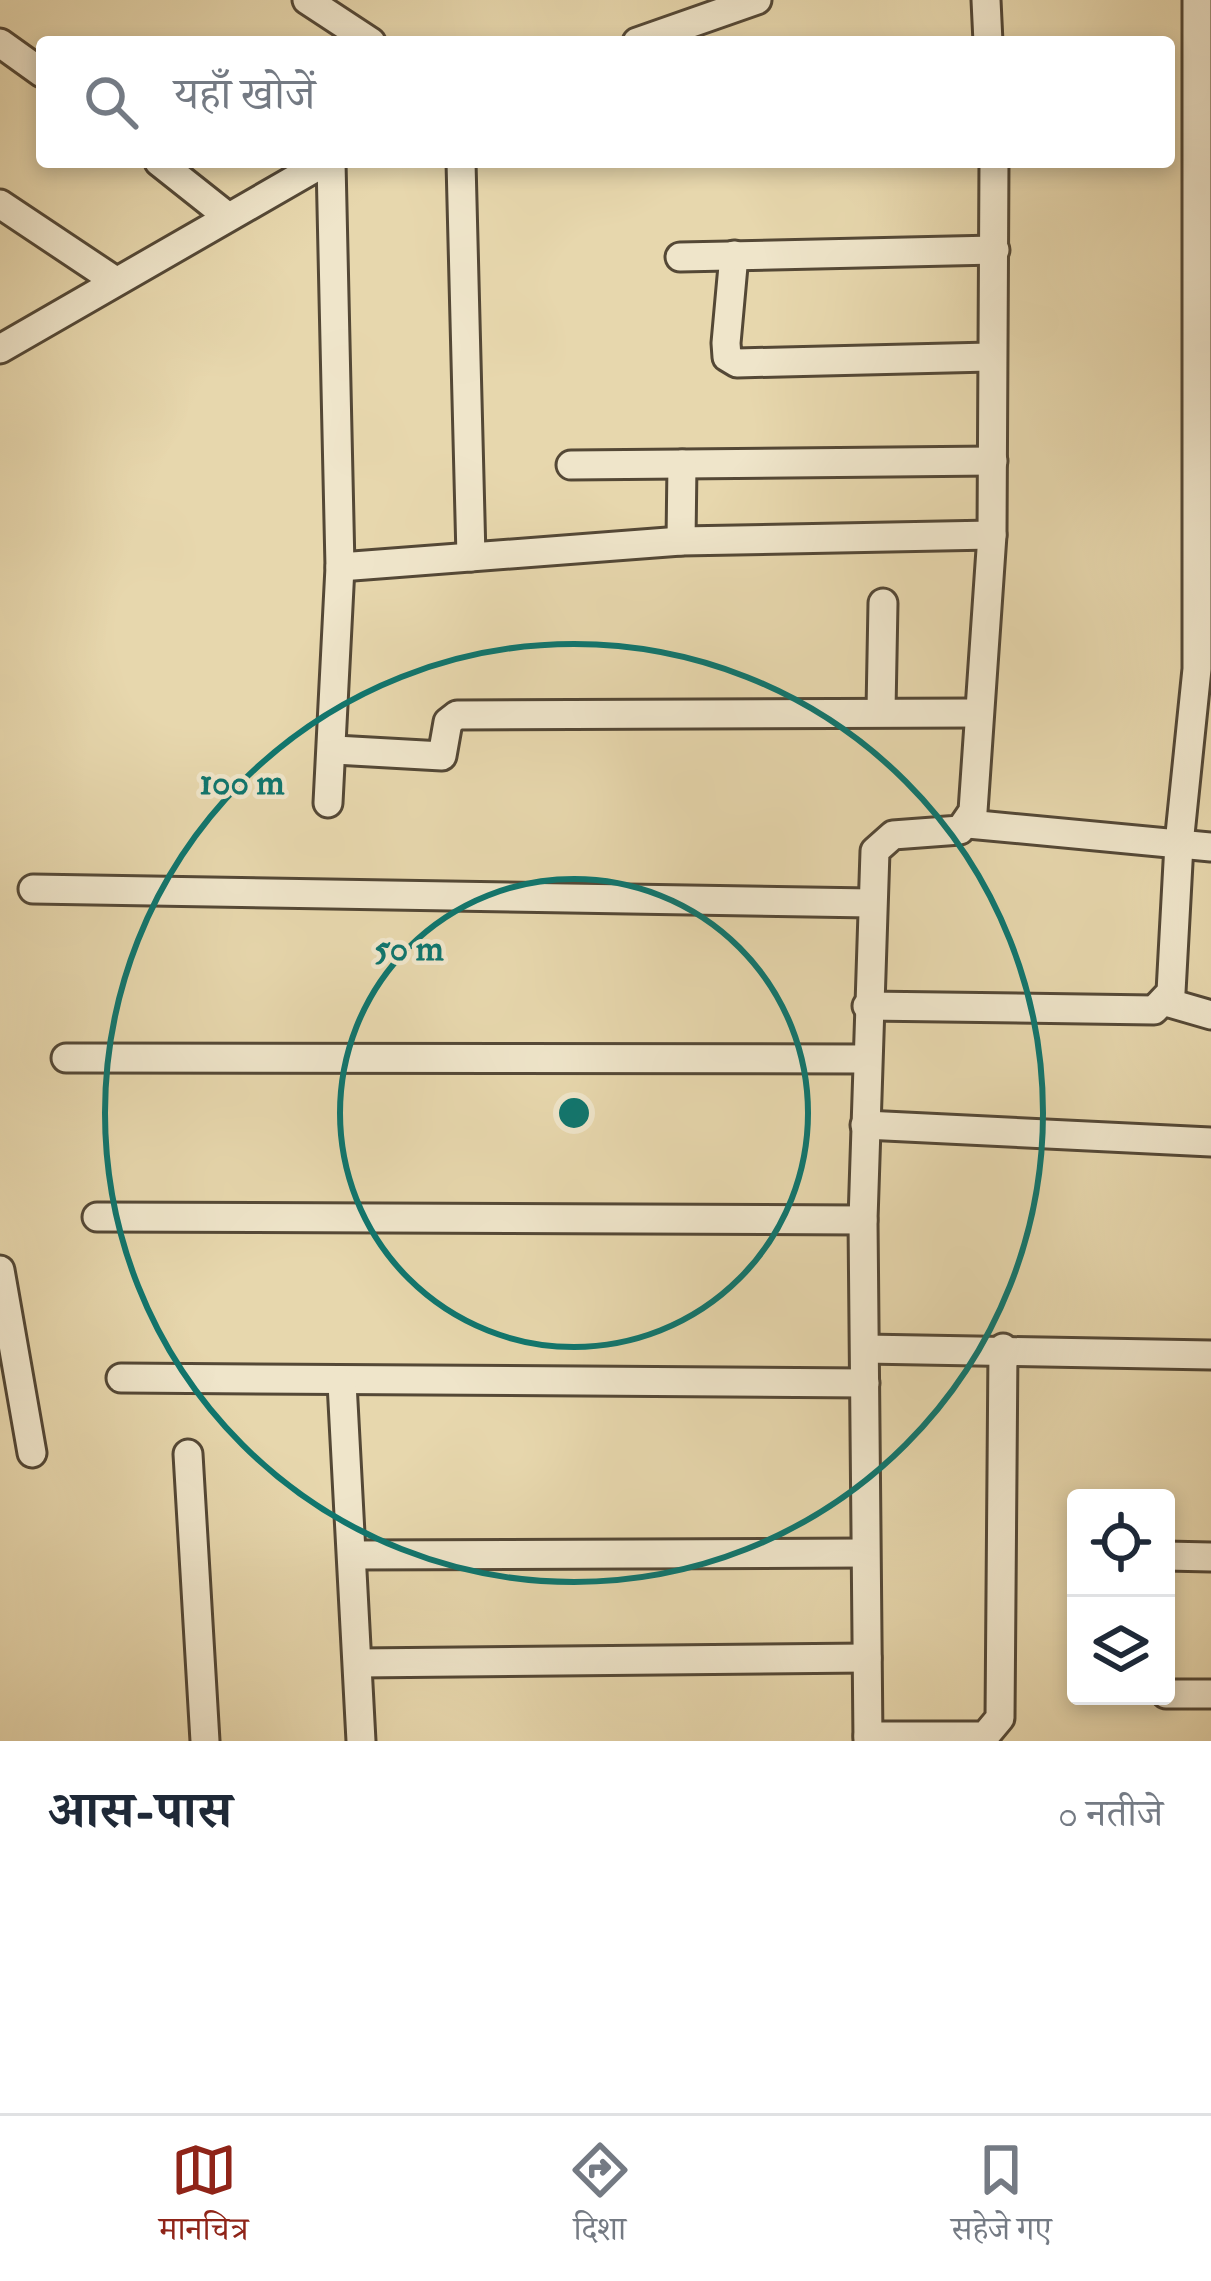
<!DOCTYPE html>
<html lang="hi">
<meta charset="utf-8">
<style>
:root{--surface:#fff;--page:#f6f6f7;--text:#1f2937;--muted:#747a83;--line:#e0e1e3;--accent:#8f2418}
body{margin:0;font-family:"IM FELL Double Pica","Noto Serif Devanagari",serif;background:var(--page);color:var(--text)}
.controls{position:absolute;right:36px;bottom:36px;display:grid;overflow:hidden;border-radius:12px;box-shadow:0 6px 18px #0003}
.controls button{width:108px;height:108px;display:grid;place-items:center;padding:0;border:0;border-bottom:3px solid var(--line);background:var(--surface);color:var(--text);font:60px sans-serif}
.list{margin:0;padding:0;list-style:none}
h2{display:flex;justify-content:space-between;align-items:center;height:156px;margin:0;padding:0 48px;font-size:51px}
h2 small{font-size:39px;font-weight:400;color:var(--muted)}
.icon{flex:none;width:66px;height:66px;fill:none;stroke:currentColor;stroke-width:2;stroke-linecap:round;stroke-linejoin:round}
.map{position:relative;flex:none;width:1211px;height:1741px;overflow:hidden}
.search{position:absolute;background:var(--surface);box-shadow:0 6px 18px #0003;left:36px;right:36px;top:36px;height:132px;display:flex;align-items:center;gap:30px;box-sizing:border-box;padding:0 42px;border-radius:12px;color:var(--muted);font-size:45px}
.sheet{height:372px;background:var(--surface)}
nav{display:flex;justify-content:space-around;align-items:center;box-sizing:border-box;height:168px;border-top:3px solid var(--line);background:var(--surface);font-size:33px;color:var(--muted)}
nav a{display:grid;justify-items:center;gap:6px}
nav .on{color:var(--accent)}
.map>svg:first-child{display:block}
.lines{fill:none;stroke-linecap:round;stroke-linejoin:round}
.minor-casing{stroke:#544836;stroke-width:33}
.minor{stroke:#efe5ca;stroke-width:27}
.ring{fill:none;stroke:#0f766e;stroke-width:6}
.centre{fill:#0f766e;stroke:#efe5ca;stroke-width:6}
.ring-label{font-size:36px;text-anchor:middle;font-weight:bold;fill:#0f766e;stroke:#efe5ca;stroke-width:9;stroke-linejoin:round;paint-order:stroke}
</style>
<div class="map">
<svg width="1211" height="1741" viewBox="0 0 1211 1741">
<rect width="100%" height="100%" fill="#e7d7ad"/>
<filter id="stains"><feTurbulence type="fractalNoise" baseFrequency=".00167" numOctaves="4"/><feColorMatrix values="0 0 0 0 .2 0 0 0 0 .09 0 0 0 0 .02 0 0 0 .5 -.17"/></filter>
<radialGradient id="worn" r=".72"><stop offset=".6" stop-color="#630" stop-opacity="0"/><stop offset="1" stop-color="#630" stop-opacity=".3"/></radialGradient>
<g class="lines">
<defs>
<g id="minor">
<path d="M307,0L371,42"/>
<path d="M986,0L988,42"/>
<path d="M637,42L757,0"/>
<path d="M0,43L42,73"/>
<path d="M159,162L227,216"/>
<path d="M461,162L471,557"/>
<path d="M0,204L114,280"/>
<path d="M734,255L726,343L727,357L737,363L990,357"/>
<path d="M680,257L995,250"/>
<path d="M0,349L325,162"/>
<path d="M571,465L993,461"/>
<path d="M681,541L682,464"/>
<path d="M340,567L681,541L992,535"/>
<path d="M881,710L883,603"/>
<path d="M335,750L442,756L448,722L457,715L977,713"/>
<path d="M328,803L340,567L331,162"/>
<path d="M968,824L1211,847"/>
<path d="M33,889L871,903"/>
<path d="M1166,1002L1211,1015"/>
<path d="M867,1006L1154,1010L1171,992L1179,844L1197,669V0"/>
<path d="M66,1058L865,1059"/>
<path d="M865,1125L1211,1142"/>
<path d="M97,1217L863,1220"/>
<path d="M0,1270L32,1453"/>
<path d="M865,1349L1211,1355"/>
<path d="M121,1378L865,1383"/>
<path d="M342,1383L361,1741"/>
<path d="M188,1454L205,1741"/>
<path d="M353,1555L865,1553"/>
<path d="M1166,1556L1211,1557"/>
<path d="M358,1663L867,1658"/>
<path d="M1166,1694H1211"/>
<path d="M868,1736H985L1000,1718L1003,1348"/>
<path d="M868,1741L863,1220L875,851L893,835L960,830L973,811L992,535L994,162"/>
</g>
</defs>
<use href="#minor" class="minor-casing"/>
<use href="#minor" class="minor"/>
</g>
<g class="ring">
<circle cx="574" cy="1113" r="234"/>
<circle cx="574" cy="1113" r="469"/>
</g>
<circle cx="574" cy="1113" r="18" class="centre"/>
<g class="ring-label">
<text x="242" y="794">100 m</text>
<text x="409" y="960">50 m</text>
</g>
<rect width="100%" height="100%" filter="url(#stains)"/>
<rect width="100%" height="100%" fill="url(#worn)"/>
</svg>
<div class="controls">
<button><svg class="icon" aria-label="locate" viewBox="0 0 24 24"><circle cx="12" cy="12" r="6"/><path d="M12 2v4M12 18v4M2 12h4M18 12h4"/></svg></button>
<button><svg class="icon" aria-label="layers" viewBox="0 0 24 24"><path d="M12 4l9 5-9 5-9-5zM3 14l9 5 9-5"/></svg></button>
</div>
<div class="search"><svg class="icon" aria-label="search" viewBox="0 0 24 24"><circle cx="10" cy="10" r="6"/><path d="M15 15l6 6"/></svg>यहाँ खोजें</div>
</div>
<section class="sheet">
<h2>आस-पास<small>0 नतीजे</small></h2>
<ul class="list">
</ul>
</section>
<nav>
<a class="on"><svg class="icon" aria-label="map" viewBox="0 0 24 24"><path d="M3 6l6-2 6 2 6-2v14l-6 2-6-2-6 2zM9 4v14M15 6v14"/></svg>मानचित्र</a>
<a><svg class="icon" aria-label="directions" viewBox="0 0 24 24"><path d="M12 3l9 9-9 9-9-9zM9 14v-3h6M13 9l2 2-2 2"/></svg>दिशा</a>
<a><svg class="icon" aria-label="saved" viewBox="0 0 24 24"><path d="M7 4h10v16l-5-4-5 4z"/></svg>सहेजे गए</a>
</nav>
